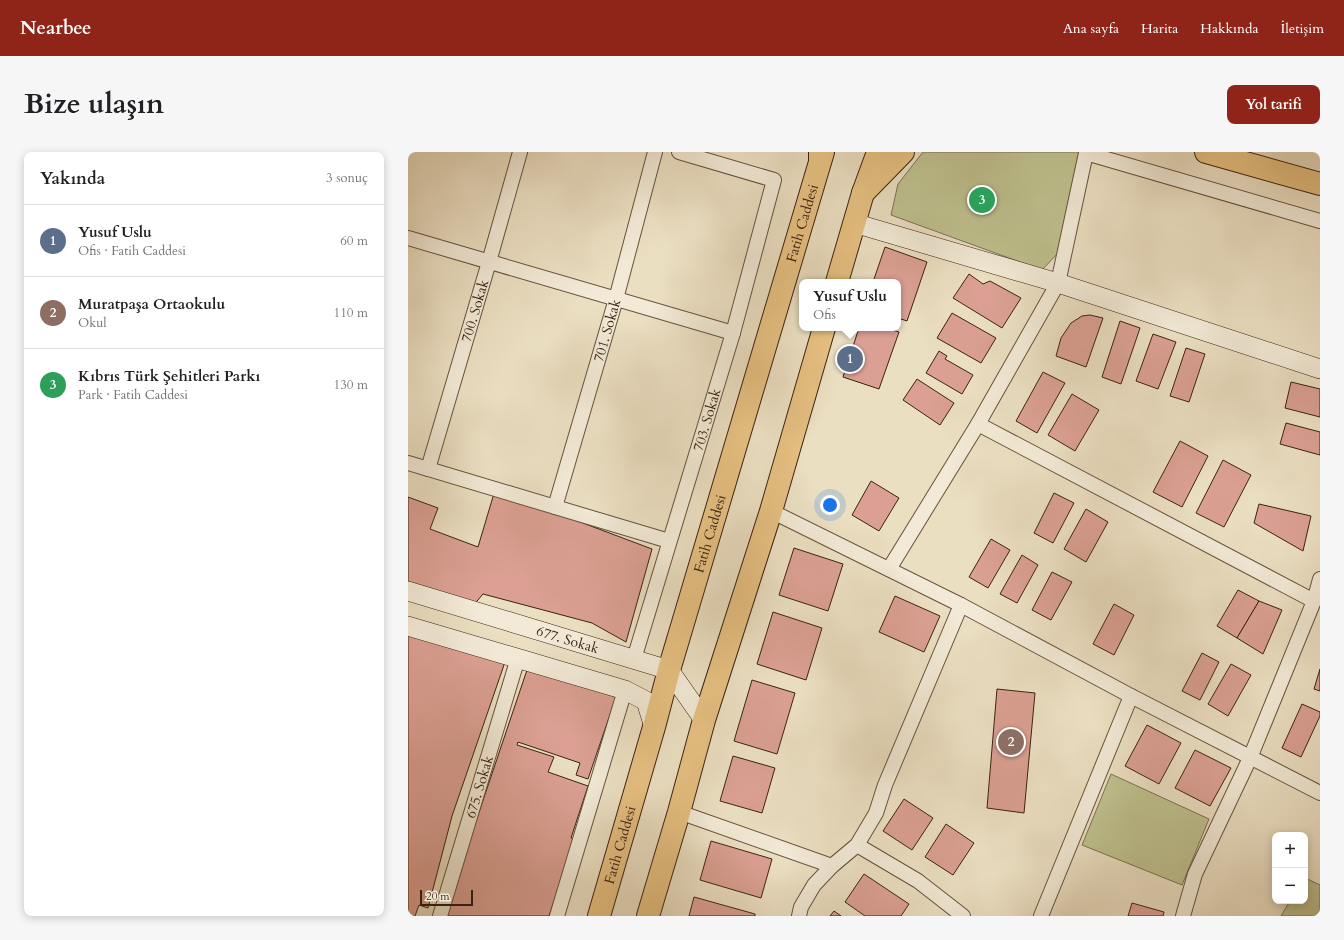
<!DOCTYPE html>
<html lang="tr">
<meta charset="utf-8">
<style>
:root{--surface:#fff;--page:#f6f6f6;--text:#202124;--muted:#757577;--line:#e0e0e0;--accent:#8f2418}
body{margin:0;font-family:Cardo,serif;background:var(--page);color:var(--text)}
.controls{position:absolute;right:12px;bottom:12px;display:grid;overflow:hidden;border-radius:8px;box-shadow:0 2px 10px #0003}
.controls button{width:36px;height:36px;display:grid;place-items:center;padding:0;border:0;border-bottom:1px solid var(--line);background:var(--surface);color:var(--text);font:20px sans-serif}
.scale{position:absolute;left:12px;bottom:10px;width:53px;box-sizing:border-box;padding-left:4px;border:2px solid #3b2211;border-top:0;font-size:11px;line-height:14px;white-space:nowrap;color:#3b2211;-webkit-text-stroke:3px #f2ead7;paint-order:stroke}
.you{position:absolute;left:422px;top:353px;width:14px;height:14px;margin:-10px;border:3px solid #fff;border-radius:50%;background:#1a73e8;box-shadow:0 0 0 6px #1a73e833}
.badge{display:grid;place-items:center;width:26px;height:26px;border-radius:50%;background:var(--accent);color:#fff;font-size:13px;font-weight:700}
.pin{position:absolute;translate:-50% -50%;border:2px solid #fff;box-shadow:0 1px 4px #0006}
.popup{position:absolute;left:391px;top:127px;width:102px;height:52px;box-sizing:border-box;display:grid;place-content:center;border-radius:8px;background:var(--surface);filter:drop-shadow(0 1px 3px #0005);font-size:13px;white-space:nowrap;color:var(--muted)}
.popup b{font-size:15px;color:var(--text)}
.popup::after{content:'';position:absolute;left:50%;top:100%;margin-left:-8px;border:8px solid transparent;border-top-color:var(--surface)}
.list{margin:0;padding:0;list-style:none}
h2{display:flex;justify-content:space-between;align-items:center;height:52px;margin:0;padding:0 16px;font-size:17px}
h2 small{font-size:13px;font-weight:400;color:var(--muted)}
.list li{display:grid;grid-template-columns:26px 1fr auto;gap:12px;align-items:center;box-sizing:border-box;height:72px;padding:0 16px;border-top:1px solid var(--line)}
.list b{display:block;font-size:15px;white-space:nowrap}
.list p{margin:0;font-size:13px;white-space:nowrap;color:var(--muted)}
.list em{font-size:13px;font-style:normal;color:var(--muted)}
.map{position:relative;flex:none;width:912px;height:764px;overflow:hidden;border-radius:8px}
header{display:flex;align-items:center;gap:24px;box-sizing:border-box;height:56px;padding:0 20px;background:var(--accent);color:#fff}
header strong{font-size:19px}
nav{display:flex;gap:22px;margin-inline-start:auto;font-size:14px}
.intro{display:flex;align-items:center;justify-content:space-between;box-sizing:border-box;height:96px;padding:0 24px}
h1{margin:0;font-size:28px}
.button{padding:10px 18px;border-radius:8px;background:var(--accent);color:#fff;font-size:14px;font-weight:700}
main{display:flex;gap:24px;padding:0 24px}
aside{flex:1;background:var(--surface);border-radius:8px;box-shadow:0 2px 10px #0003}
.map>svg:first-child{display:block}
.green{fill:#bec08e;stroke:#7c7150}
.building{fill:#dba093;stroke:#3b2211}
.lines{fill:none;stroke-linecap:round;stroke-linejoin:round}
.street-casing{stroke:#67513d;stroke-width:16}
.secondary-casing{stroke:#3b2211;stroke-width:20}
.primary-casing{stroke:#3b2211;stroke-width:24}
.highway-casing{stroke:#3b2211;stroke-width:24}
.street{stroke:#f2ead7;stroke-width:14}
.secondary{stroke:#f2ead7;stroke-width:19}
.primary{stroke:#e6c081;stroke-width:22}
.highway{stroke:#e6c081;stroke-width:22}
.labels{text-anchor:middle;stroke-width:3;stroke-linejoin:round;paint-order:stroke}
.street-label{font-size:14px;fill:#3b2211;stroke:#f2ead7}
</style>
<header>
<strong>Nearbee</strong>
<nav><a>Ana sayfa</a><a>Harita</a><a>Hakkında</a><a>İletişim</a></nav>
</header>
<div class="intro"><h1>Bize ulaşın</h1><a class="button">Yol tarifi</a></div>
<main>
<aside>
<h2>Yakında<small>3 sonuç</small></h2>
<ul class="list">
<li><span class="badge" style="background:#5c6f8a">1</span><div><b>Yusuf Uslu</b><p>Ofis · Fatih Caddesi</p></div><em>60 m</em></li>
<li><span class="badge" style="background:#8d6e63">2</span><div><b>Muratpaşa Ortaokulu</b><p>Okul</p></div><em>110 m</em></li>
<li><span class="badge" style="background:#2e9e5b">3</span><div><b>Kıbrıs Türk Şehitleri Parkı</b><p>Park · Fatih Caddesi</p></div><em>130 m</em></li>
</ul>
</aside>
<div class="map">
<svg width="912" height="764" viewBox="0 0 912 764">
<rect width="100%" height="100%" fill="#ebdfc2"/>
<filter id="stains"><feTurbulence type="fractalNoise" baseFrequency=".005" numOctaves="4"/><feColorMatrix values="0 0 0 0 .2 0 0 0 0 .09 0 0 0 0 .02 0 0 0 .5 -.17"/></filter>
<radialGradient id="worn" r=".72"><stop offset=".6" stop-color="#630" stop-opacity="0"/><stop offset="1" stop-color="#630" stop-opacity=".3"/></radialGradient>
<g class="green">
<path d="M515,0H674L651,100L634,118L483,63L490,32Z"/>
<path d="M703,622L801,667L774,733L674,693Z"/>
<path d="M897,726L912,733V764H873L882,749H897Z"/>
</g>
<g class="building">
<path d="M477,95L519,110L499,169L490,166V130H465Z"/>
<path d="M561,122L575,132L582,129L613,146L594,176L545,146Z"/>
<path d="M544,161L588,186L573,211L529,186Z"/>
<path d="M682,163L695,166L678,215L648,204L653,186L663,171L674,164Z"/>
<path d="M712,169L732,176L713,232L694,225Z"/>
<path d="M451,176H478L491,180L471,237L435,225Z"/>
<path d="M745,182L768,190L750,237L728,229Z"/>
<path d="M778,196L797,202L781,250L762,244Z"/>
<path d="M531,199L539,204L537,207L565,223L554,242L518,221Z"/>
<path d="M635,220L657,231L629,281L608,269Z"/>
<path d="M509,227L546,251L532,273L495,248Z"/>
<path d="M883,230L912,237V265L877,256Z"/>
<path d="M664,242L691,258L667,299L640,283Z"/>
<path d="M878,271L912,280V303L872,292Z"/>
<path d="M772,289L800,304L774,355L745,340Z"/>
<path d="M815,308L843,323L816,375L788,361Z"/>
<path d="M463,329L491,346L471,379L444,363Z"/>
<path d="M87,338L244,397L218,490L184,471L75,442L64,455L0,431V345L30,356L22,377L70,395Z"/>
<path d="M646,341L666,351L645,391L626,381Z"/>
<path d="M851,352L903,364L895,399L846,371Z"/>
<path d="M678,357L700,370L678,410L656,397Z"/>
<path d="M583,387L602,398L580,436L561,425Z"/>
<path d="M386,396L435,412L420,459L371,443Z"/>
<path d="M614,403L630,413L609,451L592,442Z"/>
<path d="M644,420L664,430L643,468L624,458Z"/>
<path d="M830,438L851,449L829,486L809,474Z"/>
<path d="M487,444L532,464L516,500L471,480Z"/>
<path d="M851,449L874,458L855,502L829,486Z"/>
<path d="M706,452L726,463L706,503L685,492Z"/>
<path d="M365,460L414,476L398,528L349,512Z"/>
<path d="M0,477L97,510L44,664L20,756L11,753L7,764H0Z"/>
<path d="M794,501L811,510L792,548L774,539Z"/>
<path d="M823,512L843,523L820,564L800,552Z"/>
<path d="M120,515L208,545L180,627L168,623L172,611L110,590L109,593L146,605L140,620L180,634L163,686L167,687L141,764H36Z"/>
<path d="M912,517V539L906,537Z"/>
<path d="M344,528L387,541L369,602L326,589Z"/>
<path d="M589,537L627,541L616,661L579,656Z"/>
<path d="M894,552L912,560V564L893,605L874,596Z"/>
<path d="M739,573L773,591L751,632L717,614Z"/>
<path d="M787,598L823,616L802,654L767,636Z"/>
<path d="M325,604L367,616L354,661L312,649Z"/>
<path d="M496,647L525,666L504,698L475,679Z"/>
<path d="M538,672L566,691L545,723L517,705Z"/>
<path d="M303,689L364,707L353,746L292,728Z"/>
<path d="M456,722L501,752L493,764H457L437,750Z"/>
<path d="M286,745L347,762V764H281Z"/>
<path d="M724,751L756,760L755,764H720Z"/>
<path d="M426,759L433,764H422Z"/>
</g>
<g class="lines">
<defs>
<g id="street">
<path d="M0,86L325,181"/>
<path d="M570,272L906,449"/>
<path d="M0,311L261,389"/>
<path id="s1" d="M20,317L81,110L112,0"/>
<path id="s2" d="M147,355L208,147L247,0"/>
<path d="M363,359L553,453L723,544L912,641"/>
<path d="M481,417L570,272L650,131L678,1L912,69"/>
<path id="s3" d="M226,507L325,181L366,28L271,0"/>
<path d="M271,660L424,714"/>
<path d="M449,693L510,729L555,764"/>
<path id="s4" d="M32,764L110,506"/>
<path d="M149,764L217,538"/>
<path d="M391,764L393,755L406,733L424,714L449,693L468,661L477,633L553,453"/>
<path d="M633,764L723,544"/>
<path d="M775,764L787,722L842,606L906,449L912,427"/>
</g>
<g id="secondary">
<path d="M446,71L650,131L912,217"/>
<path id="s5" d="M0,439L261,518L296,568"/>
<path d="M0,474L217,538L238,549L246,575"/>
</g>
<g id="primary">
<path d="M429,130L455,41L470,0"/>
<path id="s6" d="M191,764L246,575L261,518L415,0"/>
<path d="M240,764L271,660L296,568L363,359L416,176"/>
</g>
<g id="highway">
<path d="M412,0V8"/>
<path d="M798,0L912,32"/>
<path d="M455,41L495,0"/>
</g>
</defs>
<use href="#street" class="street-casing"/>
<use href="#secondary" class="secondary-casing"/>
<use href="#primary" class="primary-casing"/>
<use href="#highway" class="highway-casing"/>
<use href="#street" class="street"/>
<use href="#secondary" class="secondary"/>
<use href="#primary" class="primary"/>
<use href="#highway" class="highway"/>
</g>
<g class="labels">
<g class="street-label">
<text dy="5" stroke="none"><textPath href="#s6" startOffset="722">Fatih Caddesi</textPath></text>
<text dy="5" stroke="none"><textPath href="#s1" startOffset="165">700. Sokak</textPath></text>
<text dy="5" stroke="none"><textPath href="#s2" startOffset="184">701. Sokak</textPath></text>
<text dy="5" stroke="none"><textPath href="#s3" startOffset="250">703. Sokak</textPath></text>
<text dy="5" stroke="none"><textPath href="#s6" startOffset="398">Fatih Caddesi</textPath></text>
<text dy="5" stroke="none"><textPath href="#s5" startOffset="167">677. Sokak</textPath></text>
<text dy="5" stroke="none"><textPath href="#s4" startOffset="135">675. Sokak</textPath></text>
<text dy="5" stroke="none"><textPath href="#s6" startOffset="74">Fatih Caddesi</textPath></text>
</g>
</g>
<rect width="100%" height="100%" filter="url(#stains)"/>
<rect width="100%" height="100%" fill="url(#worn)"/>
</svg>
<div class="controls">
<button>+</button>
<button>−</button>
</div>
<div class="scale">20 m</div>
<div class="you"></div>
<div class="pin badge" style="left:442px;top:207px;background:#5c6f8a">1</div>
<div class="popup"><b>Yusuf Uslu</b>Ofis</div>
<div class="pin badge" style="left:603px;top:590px;background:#8d6e63">2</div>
<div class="pin badge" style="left:574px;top:48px;background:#2e9e5b">3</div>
</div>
</main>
